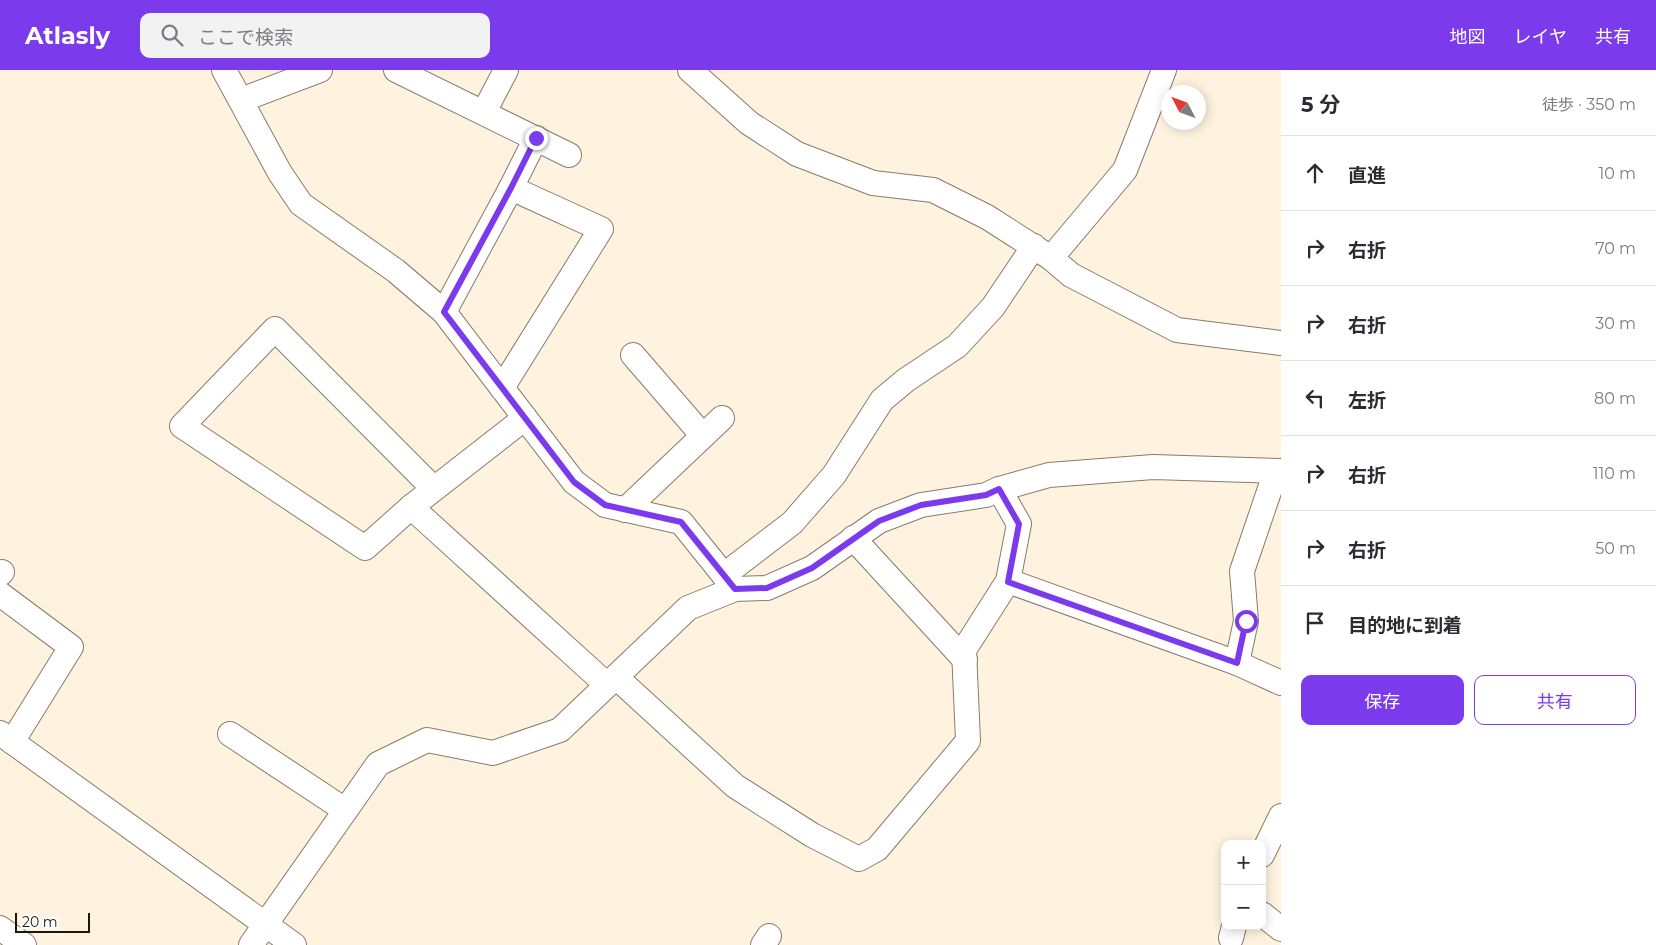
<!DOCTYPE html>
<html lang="ja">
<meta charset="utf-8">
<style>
:root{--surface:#fff;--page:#f2f2f3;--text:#2b2b33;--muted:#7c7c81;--line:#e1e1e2;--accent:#7c3aed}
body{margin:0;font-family:Montserrat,"Noto Sans JP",sans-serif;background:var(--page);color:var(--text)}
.controls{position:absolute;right:15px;bottom:15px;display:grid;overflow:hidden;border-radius:10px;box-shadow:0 2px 12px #0003}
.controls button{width:45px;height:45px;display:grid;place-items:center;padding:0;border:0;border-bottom:1px solid var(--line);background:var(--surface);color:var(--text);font:25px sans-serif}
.compass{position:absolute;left:1161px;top:15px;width:45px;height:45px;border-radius:50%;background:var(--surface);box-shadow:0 2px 12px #0003;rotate:311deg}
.scale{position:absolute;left:15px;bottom:12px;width:75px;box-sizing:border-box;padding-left:5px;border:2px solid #1b1710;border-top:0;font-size:14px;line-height:18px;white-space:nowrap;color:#1b1710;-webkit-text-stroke:4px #fff;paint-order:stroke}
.stop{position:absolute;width:15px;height:15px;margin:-11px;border:4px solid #7c3aed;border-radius:50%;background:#fff}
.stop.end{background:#7c3aed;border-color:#fff;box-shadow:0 1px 5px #0008}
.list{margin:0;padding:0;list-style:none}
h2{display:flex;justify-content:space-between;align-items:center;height:65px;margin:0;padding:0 20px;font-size:21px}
h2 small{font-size:16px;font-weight:400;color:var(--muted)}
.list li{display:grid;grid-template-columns:32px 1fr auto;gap:15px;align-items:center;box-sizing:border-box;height:75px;padding:0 20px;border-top:1px solid var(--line)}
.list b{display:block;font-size:19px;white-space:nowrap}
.list em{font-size:16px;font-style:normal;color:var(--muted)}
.actions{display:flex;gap:10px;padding:15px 20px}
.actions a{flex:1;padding:11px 0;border:1px solid var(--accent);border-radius:10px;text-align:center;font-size:18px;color:var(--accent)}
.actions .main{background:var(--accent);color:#fff}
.icon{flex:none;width:28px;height:28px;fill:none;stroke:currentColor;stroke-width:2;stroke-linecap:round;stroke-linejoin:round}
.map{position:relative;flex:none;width:1281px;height:875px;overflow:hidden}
header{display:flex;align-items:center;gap:30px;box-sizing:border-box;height:70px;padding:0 25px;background:var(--accent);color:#fff}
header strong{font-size:24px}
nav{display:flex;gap:28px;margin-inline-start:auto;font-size:18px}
.search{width:350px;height:45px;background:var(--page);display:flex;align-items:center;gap:12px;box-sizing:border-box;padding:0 18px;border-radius:10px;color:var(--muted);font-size:19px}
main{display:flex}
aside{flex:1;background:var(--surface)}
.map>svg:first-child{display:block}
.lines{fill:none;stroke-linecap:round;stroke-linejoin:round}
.minor-casing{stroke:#867c6b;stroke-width:26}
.minor{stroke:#fff;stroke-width:24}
.route{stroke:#7c3aed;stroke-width:6}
</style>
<header>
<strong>Atlasly</strong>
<div class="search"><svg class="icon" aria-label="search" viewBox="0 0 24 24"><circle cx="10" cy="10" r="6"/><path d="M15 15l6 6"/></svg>ここで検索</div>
<nav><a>地図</a><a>レイヤ</a><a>共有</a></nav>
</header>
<main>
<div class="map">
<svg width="1281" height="875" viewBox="0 0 1281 875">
<rect width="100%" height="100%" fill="#fff3e0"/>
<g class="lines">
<defs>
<g id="minor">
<path d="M224,0L280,103L301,134L396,201L444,242L574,412L605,435L681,452L735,519"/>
<path d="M396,0L569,85"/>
<path d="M690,0L749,53L797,84L873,113L933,120L987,147L1051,188L1071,205L1177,260L1281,273"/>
<path d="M241,30L320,0"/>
<path d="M484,42L506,0"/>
<path d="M1051,188L1125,100L1164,0"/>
<path d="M444,242L511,118L536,68"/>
<path d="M633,285L703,366"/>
<path d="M502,318L601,159L511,118"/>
<path d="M434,419L275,259L182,356L365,478L411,437L525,348"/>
<path d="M411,437L607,615"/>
<path d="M625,440L722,348"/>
<path d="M853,468L965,590"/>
<path d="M0,504L2,502"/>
<path d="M724,505L792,453L834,405L882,330L906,310L957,276L993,237L1034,176"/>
<path d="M1008,511L1237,593L1281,613"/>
<path d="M0,524L71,577L12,672"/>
<path d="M1237,593L1246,551L1242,501L1276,401"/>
<path d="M616,607L735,716L812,765L859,789L877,779L968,671L964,580L1008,511L1019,454L999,419"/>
<path d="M0,663L294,875"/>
<path d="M230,664L345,740"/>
<path d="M1262,785L1281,746"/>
<path d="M1262,844L1281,859"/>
<path d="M0,858L24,875"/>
<path d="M1231,868L1234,856"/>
<path d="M251,875L378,694L427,670L493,683L560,660L688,538L735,519L767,518L812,498L879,451L921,435L986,425L999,419L1049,405L1153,397L1281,401"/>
<path d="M763,875L769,866"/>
</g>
</defs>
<use href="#minor" class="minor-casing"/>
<use href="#minor" class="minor"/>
</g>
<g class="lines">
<path class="route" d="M536,68L511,118L444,242L574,412L605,435L681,452L735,519L767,518L812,498L879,451L921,435L986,425L999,419L1019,454L1008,512L1237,593L1246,551"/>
</g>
</svg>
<div class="controls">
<button>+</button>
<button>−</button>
</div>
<svg class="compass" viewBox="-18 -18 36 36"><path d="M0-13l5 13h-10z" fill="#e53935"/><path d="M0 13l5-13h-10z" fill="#7c7c81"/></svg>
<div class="scale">20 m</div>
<div class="stop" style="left:1246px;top:551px"></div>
<div class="stop end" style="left:536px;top:68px"></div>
</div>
<aside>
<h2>5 分<small>徒歩 · 350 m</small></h2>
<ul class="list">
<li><svg class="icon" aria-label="ahead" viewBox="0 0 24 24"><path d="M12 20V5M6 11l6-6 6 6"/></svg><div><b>直進</b></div><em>10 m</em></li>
<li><svg class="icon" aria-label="right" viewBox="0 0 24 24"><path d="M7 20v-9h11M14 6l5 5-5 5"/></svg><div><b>右折</b></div><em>70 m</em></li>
<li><svg class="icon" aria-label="right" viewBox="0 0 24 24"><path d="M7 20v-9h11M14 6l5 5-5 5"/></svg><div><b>右折</b></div><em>30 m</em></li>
<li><svg class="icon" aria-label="left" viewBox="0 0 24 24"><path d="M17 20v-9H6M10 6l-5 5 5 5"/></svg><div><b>左折</b></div><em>80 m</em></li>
<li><svg class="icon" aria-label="right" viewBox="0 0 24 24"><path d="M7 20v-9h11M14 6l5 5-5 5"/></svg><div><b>右折</b></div><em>110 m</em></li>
<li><svg class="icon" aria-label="right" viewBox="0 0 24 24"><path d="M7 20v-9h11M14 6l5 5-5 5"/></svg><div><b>右折</b></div><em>50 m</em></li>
<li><svg class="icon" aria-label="arrive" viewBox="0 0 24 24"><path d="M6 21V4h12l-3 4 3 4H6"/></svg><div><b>目的地に到着</b></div></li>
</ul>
<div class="actions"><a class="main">保存</a><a>共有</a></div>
</aside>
</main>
